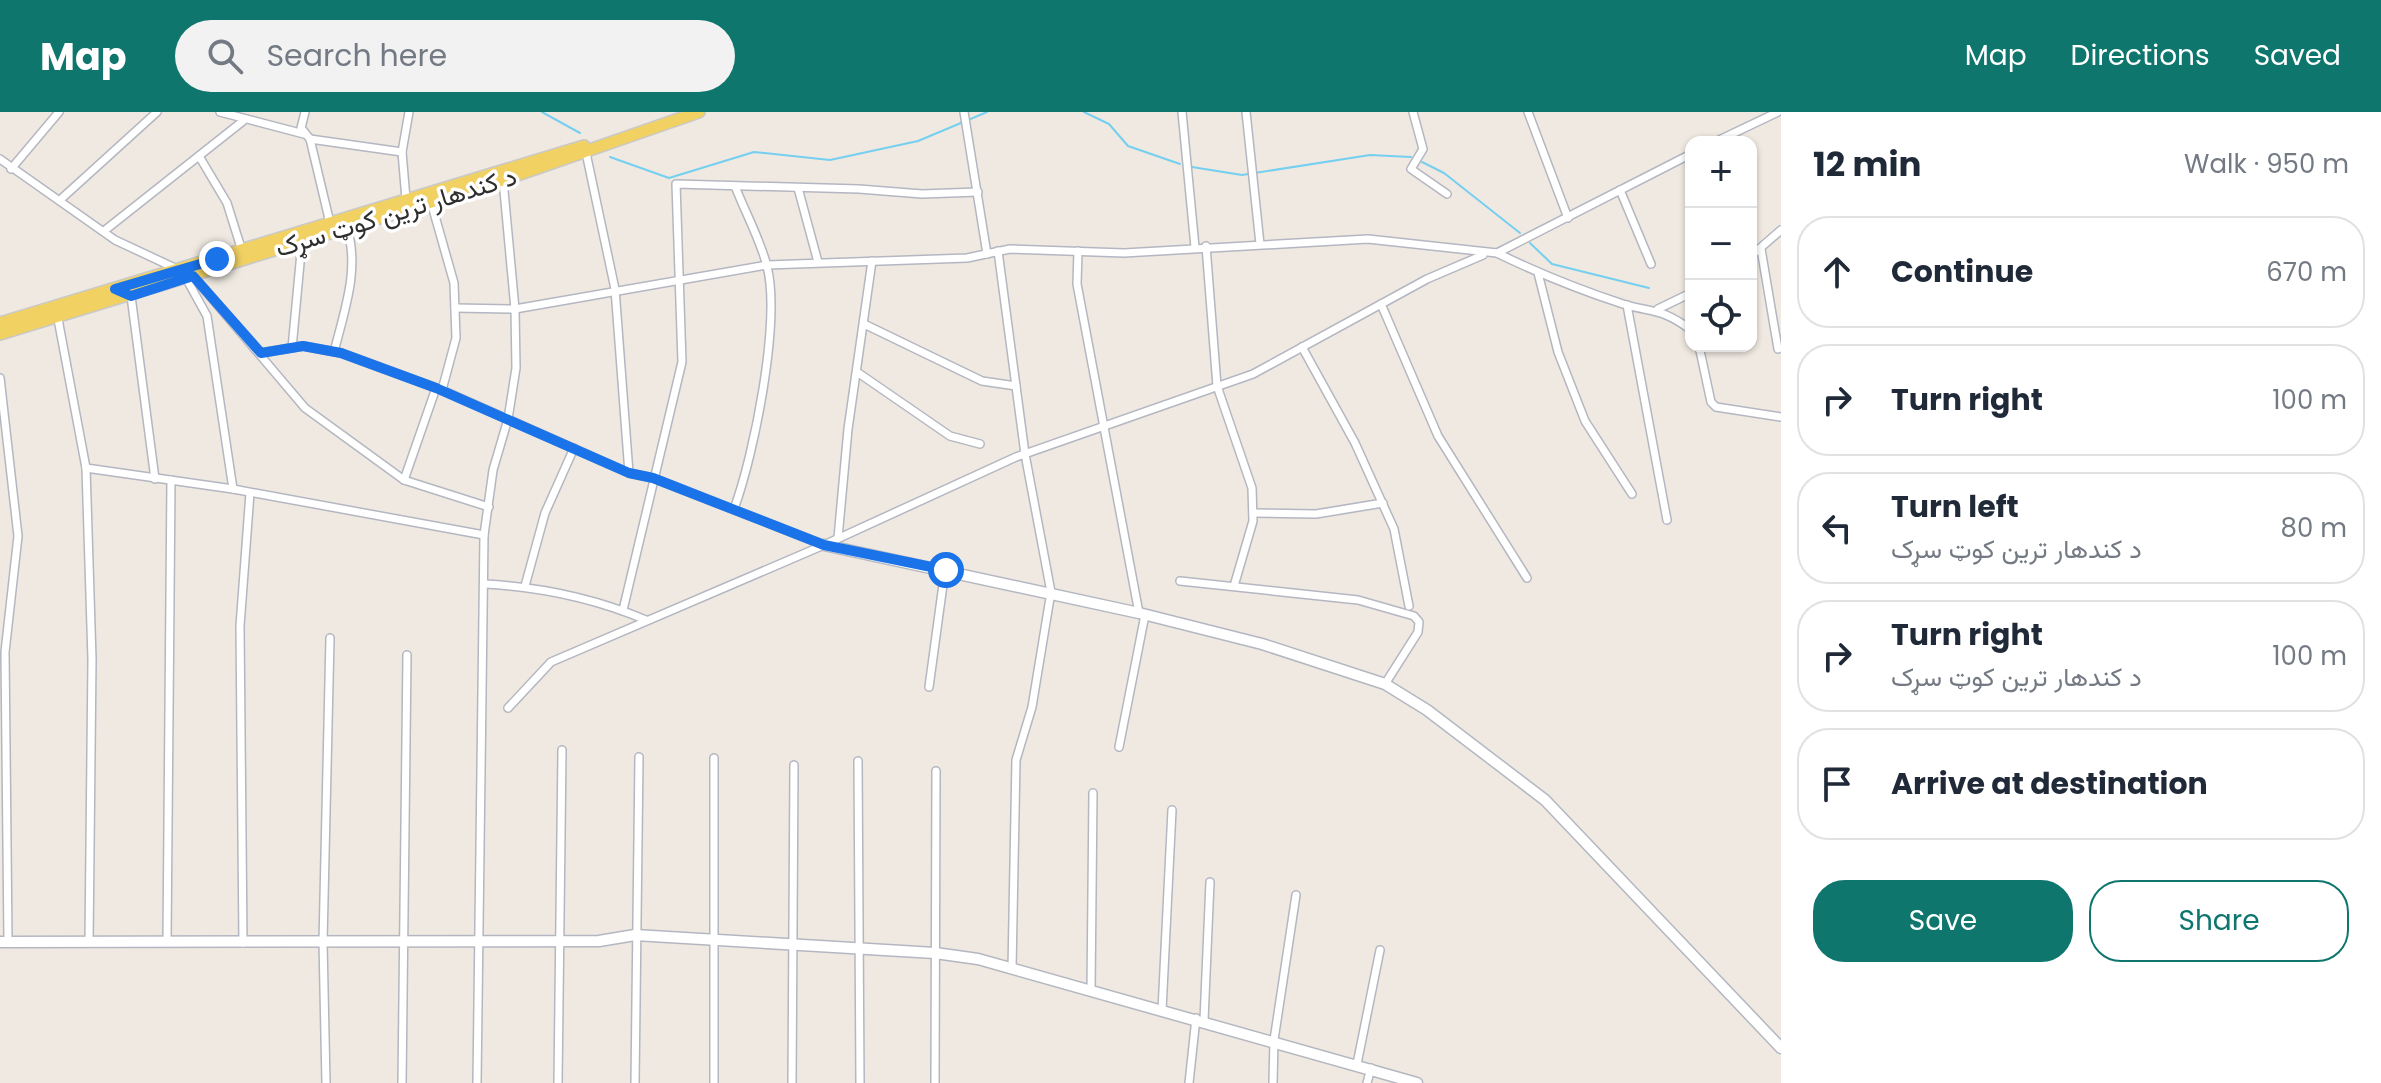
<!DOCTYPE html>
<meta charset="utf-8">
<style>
:root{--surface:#fff;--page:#f2f2f3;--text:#1f2937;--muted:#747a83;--line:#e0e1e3;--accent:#0f766e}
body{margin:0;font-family:Poppins,Vazirmatn,sans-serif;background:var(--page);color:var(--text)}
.controls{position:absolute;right:24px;top:24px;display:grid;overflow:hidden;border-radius:16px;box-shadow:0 2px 6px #0004}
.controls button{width:72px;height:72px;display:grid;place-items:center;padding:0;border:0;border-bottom:2px solid var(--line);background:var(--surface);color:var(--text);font:40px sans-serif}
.stop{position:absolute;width:24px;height:24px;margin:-18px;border:6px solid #1a73e8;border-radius:50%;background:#fff}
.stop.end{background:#1a73e8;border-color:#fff;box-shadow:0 2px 8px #0008}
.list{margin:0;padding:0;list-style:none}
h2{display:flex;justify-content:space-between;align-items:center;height:104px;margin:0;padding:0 32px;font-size:34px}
h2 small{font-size:26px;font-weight:400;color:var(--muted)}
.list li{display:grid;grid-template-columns:52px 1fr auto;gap:24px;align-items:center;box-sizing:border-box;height:112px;margin:0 16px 16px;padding:0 16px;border:2px solid var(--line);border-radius:32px}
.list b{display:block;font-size:30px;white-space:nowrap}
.list p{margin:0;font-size:26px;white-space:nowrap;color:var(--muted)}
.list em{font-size:26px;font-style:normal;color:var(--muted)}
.actions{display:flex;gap:16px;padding:24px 32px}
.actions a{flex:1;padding:18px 0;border:2px solid var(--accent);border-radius:32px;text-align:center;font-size:28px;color:var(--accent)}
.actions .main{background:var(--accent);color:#fff}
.icon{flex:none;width:44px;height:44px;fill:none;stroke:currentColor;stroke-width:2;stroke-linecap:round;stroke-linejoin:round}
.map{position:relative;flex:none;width:1781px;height:971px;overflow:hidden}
header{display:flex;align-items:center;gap:48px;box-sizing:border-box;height:112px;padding:0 40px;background:var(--accent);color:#fff}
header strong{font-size:38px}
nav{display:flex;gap:44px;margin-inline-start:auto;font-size:28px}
.search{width:560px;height:72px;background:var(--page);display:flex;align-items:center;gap:20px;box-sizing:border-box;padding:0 28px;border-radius:44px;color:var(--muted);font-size:30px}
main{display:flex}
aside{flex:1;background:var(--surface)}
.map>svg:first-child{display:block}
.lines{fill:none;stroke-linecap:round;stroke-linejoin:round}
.stream{stroke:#75cff0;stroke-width:2}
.street-casing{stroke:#b4b7c1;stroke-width:10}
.secondary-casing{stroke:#b4b7c1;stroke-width:13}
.primary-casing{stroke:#c9c9c9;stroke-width:14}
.street{stroke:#fff;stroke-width:7}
.secondary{stroke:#fff;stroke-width:10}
.primary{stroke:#f2d163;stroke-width:11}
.route{stroke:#1a73e8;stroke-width:10}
.labels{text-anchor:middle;stroke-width:7;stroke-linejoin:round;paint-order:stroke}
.street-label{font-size:26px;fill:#2e2e2e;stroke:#fff}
</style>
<header>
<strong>Map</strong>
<div class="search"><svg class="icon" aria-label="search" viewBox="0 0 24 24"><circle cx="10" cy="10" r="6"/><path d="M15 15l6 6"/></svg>Search here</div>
<nav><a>Map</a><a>Directions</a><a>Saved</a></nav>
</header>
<main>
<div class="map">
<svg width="1781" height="971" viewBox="0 0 1781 971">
<rect width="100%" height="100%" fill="#efe9e1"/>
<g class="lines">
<g class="stream">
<path d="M542,0L580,21"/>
<path d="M1084,0L1109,12L1128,34L1180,52"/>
<path d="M610,45L669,66L754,40L830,48L918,29L987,0"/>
<path d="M1422,50L1444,61L1520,121"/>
<path d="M1192,55L1242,63L1370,43L1411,45"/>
<path d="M1530,131L1552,152L1649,176"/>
</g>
<defs>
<g id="street">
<path d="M220,0L304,22"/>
<path d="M305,0L301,16L310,27L330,111"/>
<path d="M964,0L987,142"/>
<path d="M1182,0L1195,135"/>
<path d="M1246,0L1260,132"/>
<path d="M1413,0L1423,37L1411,57L1447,82"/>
<path d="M1528,0L1568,106"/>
<path d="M310,27L402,40"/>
<path d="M1715,30L1778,0"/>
<path d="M585,36L615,177L629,361"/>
<path d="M199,44L227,91L242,139"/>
<path d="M0,47L115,128L177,157"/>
<path d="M11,57L59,0"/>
<path d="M798,76L818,150"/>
<path d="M1620,78L1651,152"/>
<path d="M406,87L402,40L409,0"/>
<path d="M60,88L157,0"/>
<path d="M431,90L454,171L456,226L442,278"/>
<path d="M104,119L243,9"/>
<path d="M1206,134L1217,274L1252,376L1253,409L1234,474"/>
<path d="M1761,137L1778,237"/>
<path d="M998,139L1025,342L1051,480L1032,595L1016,648L1012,857"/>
<path d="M1078,139L1077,172L1139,501"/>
<path d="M1497,141C1538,161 1580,178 1623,192C1653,201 1662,196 1691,218"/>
<path d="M1751,144L1781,118"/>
<path d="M1538,161L1558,240L1585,309L1632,382"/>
<path d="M193,164L305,296L404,368L489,395"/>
<path d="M186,166L207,204L233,377"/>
<path d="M128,183L131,184L155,367"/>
<path d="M1381,192L1438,324L1527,466"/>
<path d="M1627,193L1667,408"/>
<path d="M455,196L515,197L767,153L967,146L1010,137L1124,141L1368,127L1497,141L1691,42"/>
<path d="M1658,197L1691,181"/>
<path d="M58,207L86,356L92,547L89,829"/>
<path d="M864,212L982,269L1016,274"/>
<path d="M1699,234L1711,290L1716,295L1781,305"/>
<path d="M1302,235L1355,331L1394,417L1409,494"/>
<path d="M292,236L302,130"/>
<path d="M334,240C344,200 360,157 347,116"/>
<path d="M261,241L303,234L341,241L442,278L629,361L653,366L824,433"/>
<path d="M857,260L950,324L980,332"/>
<path d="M0,266L18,424L5,540L8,829"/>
<path d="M86,356L233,377L484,423"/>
<path d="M404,368L436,276"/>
<path d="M734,397C754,343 781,209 767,154C760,127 745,100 735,74"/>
<path d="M1253,401L1316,402L1383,391"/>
<path d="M838,426L848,317L872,149"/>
<path d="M1180,469L1358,488L1414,504L1419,510L1418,520L1385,572"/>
<path d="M485,472C541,475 594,486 646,508"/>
<path d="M525,474L545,401L574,336"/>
<path d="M623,498L682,250L676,72L859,77L922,82L978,80"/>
<path d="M929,575L945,458"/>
<path d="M508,596L551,550L824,433L1016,345L1253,262L1427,167L1483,143"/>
<path d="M1119,635L1145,503"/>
<path d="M714,646V971"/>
<path d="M858,649L860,971"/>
<path d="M167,829L171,368"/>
<path d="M243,831L240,514L250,381"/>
<path d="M1091,878L1093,681"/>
<path d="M1162,898L1172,698"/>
<path d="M1204,908L1210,770"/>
<path d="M1357,952L1380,838"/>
<path d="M326,971L323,830L330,526"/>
<path d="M402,971L407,543"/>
<path d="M477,971L484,423L493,358L508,307L516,256L515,197L503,68"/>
<path d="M558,971L562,638"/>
<path d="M635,971L639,645"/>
<path d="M792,971L794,653"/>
<path d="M935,971L936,659"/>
<path d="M1189,971L1196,906"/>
<path d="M1273,971L1274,928L1296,783"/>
<path d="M1367,971L1371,956"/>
</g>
<g id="secondary">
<path d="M824,433L1139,501L1262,532L1385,572L1427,598L1545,688L1781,936"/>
<path d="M0,830L599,829L635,823L935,841L978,847L1417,971"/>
</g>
<g id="primary">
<path d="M0,211L584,34"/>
<path d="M0,222L503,68L699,0"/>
</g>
</defs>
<use href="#street" class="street-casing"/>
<use href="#secondary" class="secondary-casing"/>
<use href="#primary" class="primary-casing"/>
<use href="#street" class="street"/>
<use href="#secondary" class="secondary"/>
<use href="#primary" class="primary"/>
</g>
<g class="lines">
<path class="route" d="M217,147L115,177L131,184L193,164L261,241L303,234L341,241L436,276L629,361L653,366L824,433L946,458"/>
</g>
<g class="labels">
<g class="street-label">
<text transform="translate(396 100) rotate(-17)" y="9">د کندهار ترين کوټ سړک</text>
</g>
</g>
</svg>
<div class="controls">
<button>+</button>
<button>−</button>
<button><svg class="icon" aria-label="locate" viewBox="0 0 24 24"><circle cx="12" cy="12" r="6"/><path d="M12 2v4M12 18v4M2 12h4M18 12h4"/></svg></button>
</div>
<div class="stop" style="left:946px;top:458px"></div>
<div class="stop end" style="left:217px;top:147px"></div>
</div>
<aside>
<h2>12 min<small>Walk · 950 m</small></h2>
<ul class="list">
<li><svg class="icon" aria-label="ahead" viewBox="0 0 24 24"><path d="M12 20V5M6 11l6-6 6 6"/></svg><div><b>Continue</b></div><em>670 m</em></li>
<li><svg class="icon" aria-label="right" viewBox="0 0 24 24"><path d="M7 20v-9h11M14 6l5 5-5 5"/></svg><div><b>Turn right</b></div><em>100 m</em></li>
<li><svg class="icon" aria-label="left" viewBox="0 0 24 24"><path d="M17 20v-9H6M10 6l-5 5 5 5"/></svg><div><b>Turn left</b><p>د کندهار ترين کوټ سړک</p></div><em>80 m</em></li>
<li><svg class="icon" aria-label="right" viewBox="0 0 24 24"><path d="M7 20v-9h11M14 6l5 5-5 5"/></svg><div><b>Turn right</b><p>د کندهار ترين کوټ سړک</p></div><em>100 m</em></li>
<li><svg class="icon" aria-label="arrive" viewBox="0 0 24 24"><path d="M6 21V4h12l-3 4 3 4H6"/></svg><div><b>Arrive at destination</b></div></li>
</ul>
<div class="actions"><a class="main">Save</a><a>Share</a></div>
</aside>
</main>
